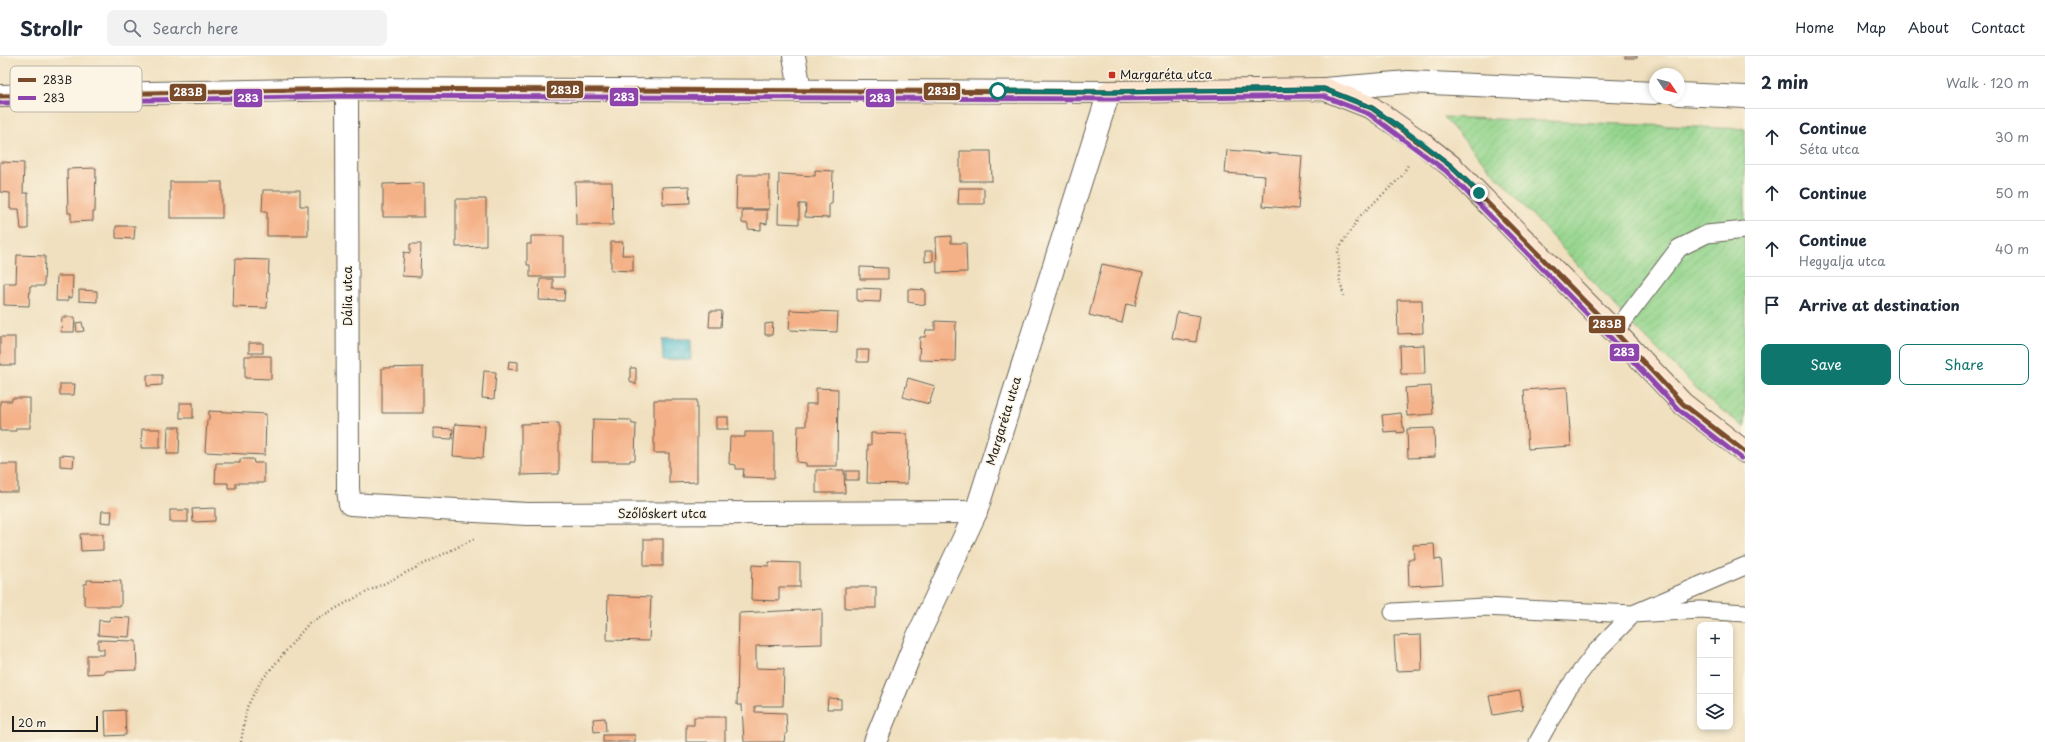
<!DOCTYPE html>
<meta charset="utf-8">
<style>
:root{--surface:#fff;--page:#f2f2f3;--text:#1f2937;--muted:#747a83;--line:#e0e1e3;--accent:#0f766e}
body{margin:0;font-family:"Playpen Sans",sans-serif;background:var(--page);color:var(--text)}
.controls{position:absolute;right:12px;bottom:12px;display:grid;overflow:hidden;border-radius:8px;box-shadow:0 2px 6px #0003}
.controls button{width:36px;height:36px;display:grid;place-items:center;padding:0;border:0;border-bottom:1px solid var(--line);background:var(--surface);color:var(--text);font:20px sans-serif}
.compass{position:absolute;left:1649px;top:12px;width:36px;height:36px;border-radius:50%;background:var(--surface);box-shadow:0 2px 6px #0003;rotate:125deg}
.scale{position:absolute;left:12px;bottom:10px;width:86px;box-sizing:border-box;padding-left:4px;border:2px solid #1c1c1c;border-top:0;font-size:11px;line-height:14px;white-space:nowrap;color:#1c1c1c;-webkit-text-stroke:3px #fcf5e5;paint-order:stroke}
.stop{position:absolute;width:12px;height:12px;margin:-9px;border:3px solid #0f766e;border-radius:50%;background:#fff}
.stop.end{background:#0f766e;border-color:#fff;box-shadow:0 1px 4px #0008}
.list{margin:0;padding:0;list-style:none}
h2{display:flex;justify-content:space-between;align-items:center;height:52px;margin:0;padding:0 16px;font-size:17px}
h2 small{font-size:13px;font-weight:400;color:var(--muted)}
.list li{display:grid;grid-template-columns:26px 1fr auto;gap:12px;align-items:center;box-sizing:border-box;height:56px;padding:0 16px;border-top:1px solid var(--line)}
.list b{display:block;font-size:15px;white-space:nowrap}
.list p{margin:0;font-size:13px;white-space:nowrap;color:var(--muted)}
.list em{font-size:13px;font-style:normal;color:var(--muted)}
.actions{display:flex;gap:8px;padding:12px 16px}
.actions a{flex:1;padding:9px 0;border:1px solid var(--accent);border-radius:8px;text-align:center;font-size:14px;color:var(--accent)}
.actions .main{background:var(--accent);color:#fff}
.icon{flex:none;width:22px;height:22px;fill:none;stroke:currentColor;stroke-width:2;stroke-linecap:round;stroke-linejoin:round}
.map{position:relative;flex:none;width:1745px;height:686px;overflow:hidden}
header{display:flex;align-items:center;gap:24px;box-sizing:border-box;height:56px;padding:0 20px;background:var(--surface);border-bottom:1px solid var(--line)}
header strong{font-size:19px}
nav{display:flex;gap:22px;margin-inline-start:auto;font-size:14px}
.search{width:280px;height:36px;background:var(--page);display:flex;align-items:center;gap:10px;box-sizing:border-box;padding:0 14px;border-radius:8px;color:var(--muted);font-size:15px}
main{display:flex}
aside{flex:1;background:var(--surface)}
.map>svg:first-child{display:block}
.garden{fill:url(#garden-furrows);stroke:#587854}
.water{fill:url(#water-waves);stroke:#3a6e78}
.building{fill:#f4b086}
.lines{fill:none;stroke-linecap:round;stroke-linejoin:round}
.lane-casing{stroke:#666155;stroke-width:19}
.street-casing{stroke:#666155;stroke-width:24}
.secondary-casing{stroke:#666155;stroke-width:24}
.path{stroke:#666155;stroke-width:2.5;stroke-dasharray:1 3;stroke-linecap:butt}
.lane{stroke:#fff;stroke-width:17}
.street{stroke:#fff;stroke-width:22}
.secondary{stroke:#fce5cf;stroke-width:22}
.bus-1-casing{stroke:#fcf5e5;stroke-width:8}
.bus-2-casing{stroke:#fcf5e5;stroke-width:8}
.bus-1{stroke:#7a4b2a;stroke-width:5}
.bus-2{stroke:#8e44ad;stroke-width:5}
.route{stroke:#0f766e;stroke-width:5}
.poi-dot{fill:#c8321e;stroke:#fcf5e5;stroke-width:1.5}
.labels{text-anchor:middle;stroke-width:3;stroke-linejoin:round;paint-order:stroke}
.poi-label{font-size:12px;fill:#1c1c1c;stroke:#fcf5e5;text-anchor:start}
.street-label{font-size:12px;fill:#1c1c1c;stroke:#fcf5e5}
.key{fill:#fcf5e5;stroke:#b9b4a9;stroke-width:1}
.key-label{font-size:11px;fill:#1c1c1c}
.line-badge{stroke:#fcf5e5;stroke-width:1.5}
.badge-label{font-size:11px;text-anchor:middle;font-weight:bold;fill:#fff}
</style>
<header>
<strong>Strollr</strong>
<div class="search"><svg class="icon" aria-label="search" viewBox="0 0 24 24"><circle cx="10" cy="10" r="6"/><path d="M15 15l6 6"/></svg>Search here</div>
<nav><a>Home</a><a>Map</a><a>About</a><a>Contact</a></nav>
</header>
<main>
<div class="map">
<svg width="1745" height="686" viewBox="0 0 1745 686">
<defs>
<pattern id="garden-furrows" width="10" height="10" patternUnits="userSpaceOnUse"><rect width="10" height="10" fill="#93d48c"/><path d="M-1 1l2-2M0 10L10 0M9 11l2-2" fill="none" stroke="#7eb578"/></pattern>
<pattern id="water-waves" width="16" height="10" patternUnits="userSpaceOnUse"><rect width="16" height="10" fill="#57c1d3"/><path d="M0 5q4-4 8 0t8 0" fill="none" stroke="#4ba5b5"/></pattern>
</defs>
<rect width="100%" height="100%" fill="#fcf5e5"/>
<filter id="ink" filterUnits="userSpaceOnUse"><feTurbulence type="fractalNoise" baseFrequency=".025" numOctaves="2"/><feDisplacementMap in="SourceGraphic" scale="8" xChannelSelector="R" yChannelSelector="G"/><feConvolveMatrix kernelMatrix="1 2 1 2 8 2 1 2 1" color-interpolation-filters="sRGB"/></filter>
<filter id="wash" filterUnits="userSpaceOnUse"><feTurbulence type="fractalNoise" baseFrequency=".012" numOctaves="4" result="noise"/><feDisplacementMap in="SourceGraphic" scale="16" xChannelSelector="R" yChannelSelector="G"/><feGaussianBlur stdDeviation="0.9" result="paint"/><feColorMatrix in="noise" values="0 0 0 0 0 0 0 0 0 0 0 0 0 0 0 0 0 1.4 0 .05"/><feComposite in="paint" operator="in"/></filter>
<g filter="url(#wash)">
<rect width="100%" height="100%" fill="#f0e0bf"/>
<path class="garden" d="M1443,61L1745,73V372L1705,341L1626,262Z"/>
<path class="water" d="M662,283H691V304H663Z"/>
<g id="blocks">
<g class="building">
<rect x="1625" y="0" width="12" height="2"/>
<path d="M1227,94L1302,100L1298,153L1263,150L1265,120L1225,117Z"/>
<path d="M960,95H991L992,125H960Z"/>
<path d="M0,106L24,107L23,137H28V173H21L19,153H10V137L0,136Z"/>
<path d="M96,112L95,156H93V165L71,166V157H68L67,113Z"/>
<path d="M815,114L833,115L832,148H829V162L805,161L806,148H799V168L778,167L779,118L815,120Z"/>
<path d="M737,119H769V153H736Z"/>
<rect x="170" y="126" width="52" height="36"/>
<path d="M575,126H612L613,169H576Z"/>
<path d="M424,127V161H383V128Z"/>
<path d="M689,130L690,147L663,148L662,131Z"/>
<path d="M959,132H984V148H958Z"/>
<path d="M263,134H300V150H308V180H267V155H262Z"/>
<path d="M456,143H486V190L456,191Z"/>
<path d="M742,154H767V168L761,167V174L748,173V168L742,167Z"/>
<path d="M116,170H135L134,183L116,182Z"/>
<path d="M531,180H564V221H530V209H527V188H531Z"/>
<path d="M951,180V187H966L967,216L937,217L936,181Z"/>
<path d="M611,186H623L622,199H633V215L611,214Z"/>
<path d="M410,188H421L420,221L402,220L404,196L410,197Z"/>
<path d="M925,195H933V205L925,206Z"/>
<path d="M17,199L45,200L44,230H30L29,250L4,249V227H16Z"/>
<path d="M235,203L269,204L267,252L233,251Z"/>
<path d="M1102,208L1143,217L1135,250L1126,248L1122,267L1089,259Z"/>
<path d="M860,211L888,212V223H860Z"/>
<path d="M57,220H73L72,242L68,241V245H56Z"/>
<path d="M540,223H553V233H565L564,245L539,244Z"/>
<path d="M857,232L881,233L880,246L857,245Z"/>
<path d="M908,233L925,234V249L908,246Z"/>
<path d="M79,234L97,235V246L79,245Z"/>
<path d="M1397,244H1422L1423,277L1398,278Z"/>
<path d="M790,254L838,256L837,276L789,274Z"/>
<path d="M710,255H722L721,271H709Z"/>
<path d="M1177,256L1200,260L1196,286L1172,282Z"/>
<path d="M62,261H75L74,276H61Z"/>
<path d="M935,265L956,266L955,305L919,304L920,281H925L926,274H935Z"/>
<path d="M82,266L84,275L77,276L76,267Z"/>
<path d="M773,267L772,279H765V268Z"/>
<rect x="0" y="281" width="15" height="28"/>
<rect x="249" y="287" width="14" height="10"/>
<path d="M1424,289L1425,318H1401L1400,290Z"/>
<path d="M857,294H869L868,306H857Z"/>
<path d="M245,300H271V323L245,322Z"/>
<path d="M509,305L518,306V314L508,313Z"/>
<path d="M423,311V357H382V312Z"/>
<path d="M630,312H636V329L630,325Z"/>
<path d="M484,315L496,316L494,343L482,342Z"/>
<path d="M147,319H162V329L147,330Z"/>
<path d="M908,322L935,330L929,348L903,341Z"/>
<path d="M60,328H75L74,339H60Z"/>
<path d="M1431,330L1433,358L1407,360L1405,332Z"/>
<path d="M1567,331L1571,390L1528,393L1524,334Z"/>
<path d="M816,332L838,333L837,410H806V407L797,406L798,370H806V348H816Z"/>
<path d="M12,342H30V372H16V375H0V345H12Z"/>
<path d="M654,344H697V426L669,427V397H654Z"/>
<rect x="180" y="347" width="13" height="15"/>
<path d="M209,355L266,358L265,399L205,396L207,364H209Z"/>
<path d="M1401,357L1404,376L1397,377V375L1384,376L1382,359Z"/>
<rect x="716" y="361" width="12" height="12"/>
<path d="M593,363L631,364L632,368H636L635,404H630V406H592Z"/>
<path d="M559,367V418L521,419V368Z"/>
<path d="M455,368L485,370L483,402L453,400Z"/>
<path d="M168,371H180L179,398H167Z"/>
<path d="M434,372L453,373L452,383L434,382Z"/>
<path d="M1434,372L1435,401L1408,402L1407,373Z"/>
<path d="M142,373H160V392H141Z"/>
<path d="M745,376H774V422L743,421L744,413H736V409L729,408L730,381H745Z"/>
<path d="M871,377L907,378V389H908L907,428L867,427L868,389H871Z"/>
<path d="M60,399L74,400L73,411L60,410Z"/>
<path d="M240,403H253L254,407H264V427H236V432H228V427H215L216,407H240Z"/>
<rect x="0" y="408" width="18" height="28"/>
<path d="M816,414H844L845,437H816Z"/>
<rect x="846" y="415" width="13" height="9"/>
<path d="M215,452V465L193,466L192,453Z"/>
<rect x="170" y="454" width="18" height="12"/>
<path d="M102,455H112L111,467L101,466Z"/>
<path d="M80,478H103V494L81,495Z"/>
<rect x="644" y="483" width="19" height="27"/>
<path d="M1434,488L1435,504L1441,503L1443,528L1409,530L1408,503H1414L1413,489Z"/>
<path d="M769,506L800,507V531H779V545L751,544L752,509L769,510Z"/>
<path d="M87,524L121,525V550H87L84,548V528H87Z"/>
<rect x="845" y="531" width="31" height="21"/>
<path d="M608,539L651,541L649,585L607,584Z"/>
<path d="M822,553V588L756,590V612L784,613L783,650H755V656L786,657L787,678H785L784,686H744L742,649H737L739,557Z"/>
<path d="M110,561L131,562L129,581L98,579L99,564L109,565Z"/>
<path d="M1421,579L1422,614L1396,615L1394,580Z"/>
<path d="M98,584L136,585L137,614L105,615V617L87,618V599H104V593H98Z"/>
<path d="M1520,635L1523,654L1493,659L1489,640Z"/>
<path d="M828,642L841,643V653H827Z"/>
<path d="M125,654L126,679L106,680L105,655Z"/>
<path d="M694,661H725V686H686V669H694Z"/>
<path d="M605,662L606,675L594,676L593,663Z"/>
<rect x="603" y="679" width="32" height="7"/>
</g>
</g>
</g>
<g filter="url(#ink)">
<use href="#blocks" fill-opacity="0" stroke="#666155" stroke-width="1"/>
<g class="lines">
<defs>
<g id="lane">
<path d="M1615,276L1679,192L1707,178L1745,174"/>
<path d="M1393,556L1484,551L1633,558L1745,510"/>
<path d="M1538,686L1567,634L1595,597L1633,558L1700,554L1745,557"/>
</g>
<g id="street">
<path d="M794,0L800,33"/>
<path d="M347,33L348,433L350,448L527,458L976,456"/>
<path d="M1324,33L1408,26L1655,37"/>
<path d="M1679,38L1745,41"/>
<path d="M0,40L347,33L1109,36L976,456L916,584L875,686"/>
</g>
<path id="secondary" d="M1109,36L1324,33L1372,52L1422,87L1451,110L1615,276L1683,348L1745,396"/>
</defs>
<use href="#lane" class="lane-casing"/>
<use href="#street" class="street-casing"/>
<use href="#secondary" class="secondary-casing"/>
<g class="path">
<path d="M1344,240L1340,226L1338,194L1360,160L1401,121L1408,109"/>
<path d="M241,686L247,651L261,625L309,567L357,541L476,482"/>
</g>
<use href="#lane" class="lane"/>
<use href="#street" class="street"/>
<use href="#secondary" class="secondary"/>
<defs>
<path id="bus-1" d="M0,40L347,33L1109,36L1324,33L1372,52L1451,110L1615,276L1683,348L1745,396"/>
<path id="bus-2" d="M0,47L347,40L1109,43L1323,40L1369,58L1446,115L1610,281L1678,353L1741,402"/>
</defs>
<use href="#bus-1" class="bus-1-casing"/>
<use href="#bus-2" class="bus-2-casing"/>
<use href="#bus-1" class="bus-1"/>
<use href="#bus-2" class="bus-2"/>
</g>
</g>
<g class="lines" filter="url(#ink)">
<path class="route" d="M998,35L1110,36L1324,33L1372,52L1422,87L1451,110L1479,137"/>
</g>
<rect class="poi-dot" x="1108" y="15" width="8" height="8" rx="2"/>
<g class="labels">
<g class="poi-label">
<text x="1120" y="23">Margaréta utca</text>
</g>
<g class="street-label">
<text transform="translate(348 240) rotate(-90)" y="4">Dália utca</text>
<text transform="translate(1004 365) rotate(-73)" y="4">Margaréta utca</text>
<text x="662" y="462">Szőlőskert utca</text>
</g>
</g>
<rect x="10" y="10" width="132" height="46" rx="6" class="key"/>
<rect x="18" y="22" width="18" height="4" fill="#7a4b2a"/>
<rect x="18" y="40" width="18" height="4" fill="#8e44ad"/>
<g class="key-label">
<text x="43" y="28">283B</text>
<text x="43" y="46">283</text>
</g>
<g class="line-badge">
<rect x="546" y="24" width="38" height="19" rx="4" fill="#7a4b2a"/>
<rect x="923" y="26" width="38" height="19" rx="4" fill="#7a4b2a"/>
<rect x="169" y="27" width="38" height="19" rx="4" fill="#7a4b2a"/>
<rect x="609" y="31" width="30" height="20" rx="4" fill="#8e44ad"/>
<rect x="233" y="32" width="30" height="20" rx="4" fill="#8e44ad"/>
<rect x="865" y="32" width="30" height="20" rx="4" fill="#8e44ad"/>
<rect x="1588" y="259" width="38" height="19" rx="4" fill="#7a4b2a"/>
<rect x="1609" y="287" width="31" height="19" rx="4" fill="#8e44ad"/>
</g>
<g class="badge-label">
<text x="565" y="38">283B</text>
<text x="942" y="39">283B</text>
<text x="188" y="40">283B</text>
<text x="624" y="45">283</text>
<text x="248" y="46">283</text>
<text x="880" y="46">283</text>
<text x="1607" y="272">283B</text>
<text x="1624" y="300">283</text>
</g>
</svg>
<div class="controls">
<button>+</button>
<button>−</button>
<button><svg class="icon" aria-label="layers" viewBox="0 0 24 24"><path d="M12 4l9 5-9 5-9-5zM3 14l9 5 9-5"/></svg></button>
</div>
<svg class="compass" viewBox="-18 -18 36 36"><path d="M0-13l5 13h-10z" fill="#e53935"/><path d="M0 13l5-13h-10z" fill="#747a83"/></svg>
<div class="scale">20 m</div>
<div class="stop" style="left:998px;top:35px"></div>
<div class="stop end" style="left:1479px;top:137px"></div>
</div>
<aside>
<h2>2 min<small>Walk · 120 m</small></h2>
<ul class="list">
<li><svg class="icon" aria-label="ahead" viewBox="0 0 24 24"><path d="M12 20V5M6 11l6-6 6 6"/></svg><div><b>Continue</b><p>Séta utca</p></div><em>30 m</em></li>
<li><svg class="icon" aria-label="ahead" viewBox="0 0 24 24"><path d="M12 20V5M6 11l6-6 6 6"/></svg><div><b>Continue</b></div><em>50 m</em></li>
<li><svg class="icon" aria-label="ahead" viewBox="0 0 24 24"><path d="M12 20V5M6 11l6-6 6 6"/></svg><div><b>Continue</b><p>Hegyalja utca</p></div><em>40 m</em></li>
<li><svg class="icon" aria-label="arrive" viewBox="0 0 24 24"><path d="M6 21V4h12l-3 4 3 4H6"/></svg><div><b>Arrive at destination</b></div></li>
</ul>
<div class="actions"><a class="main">Save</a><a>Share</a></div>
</aside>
</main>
